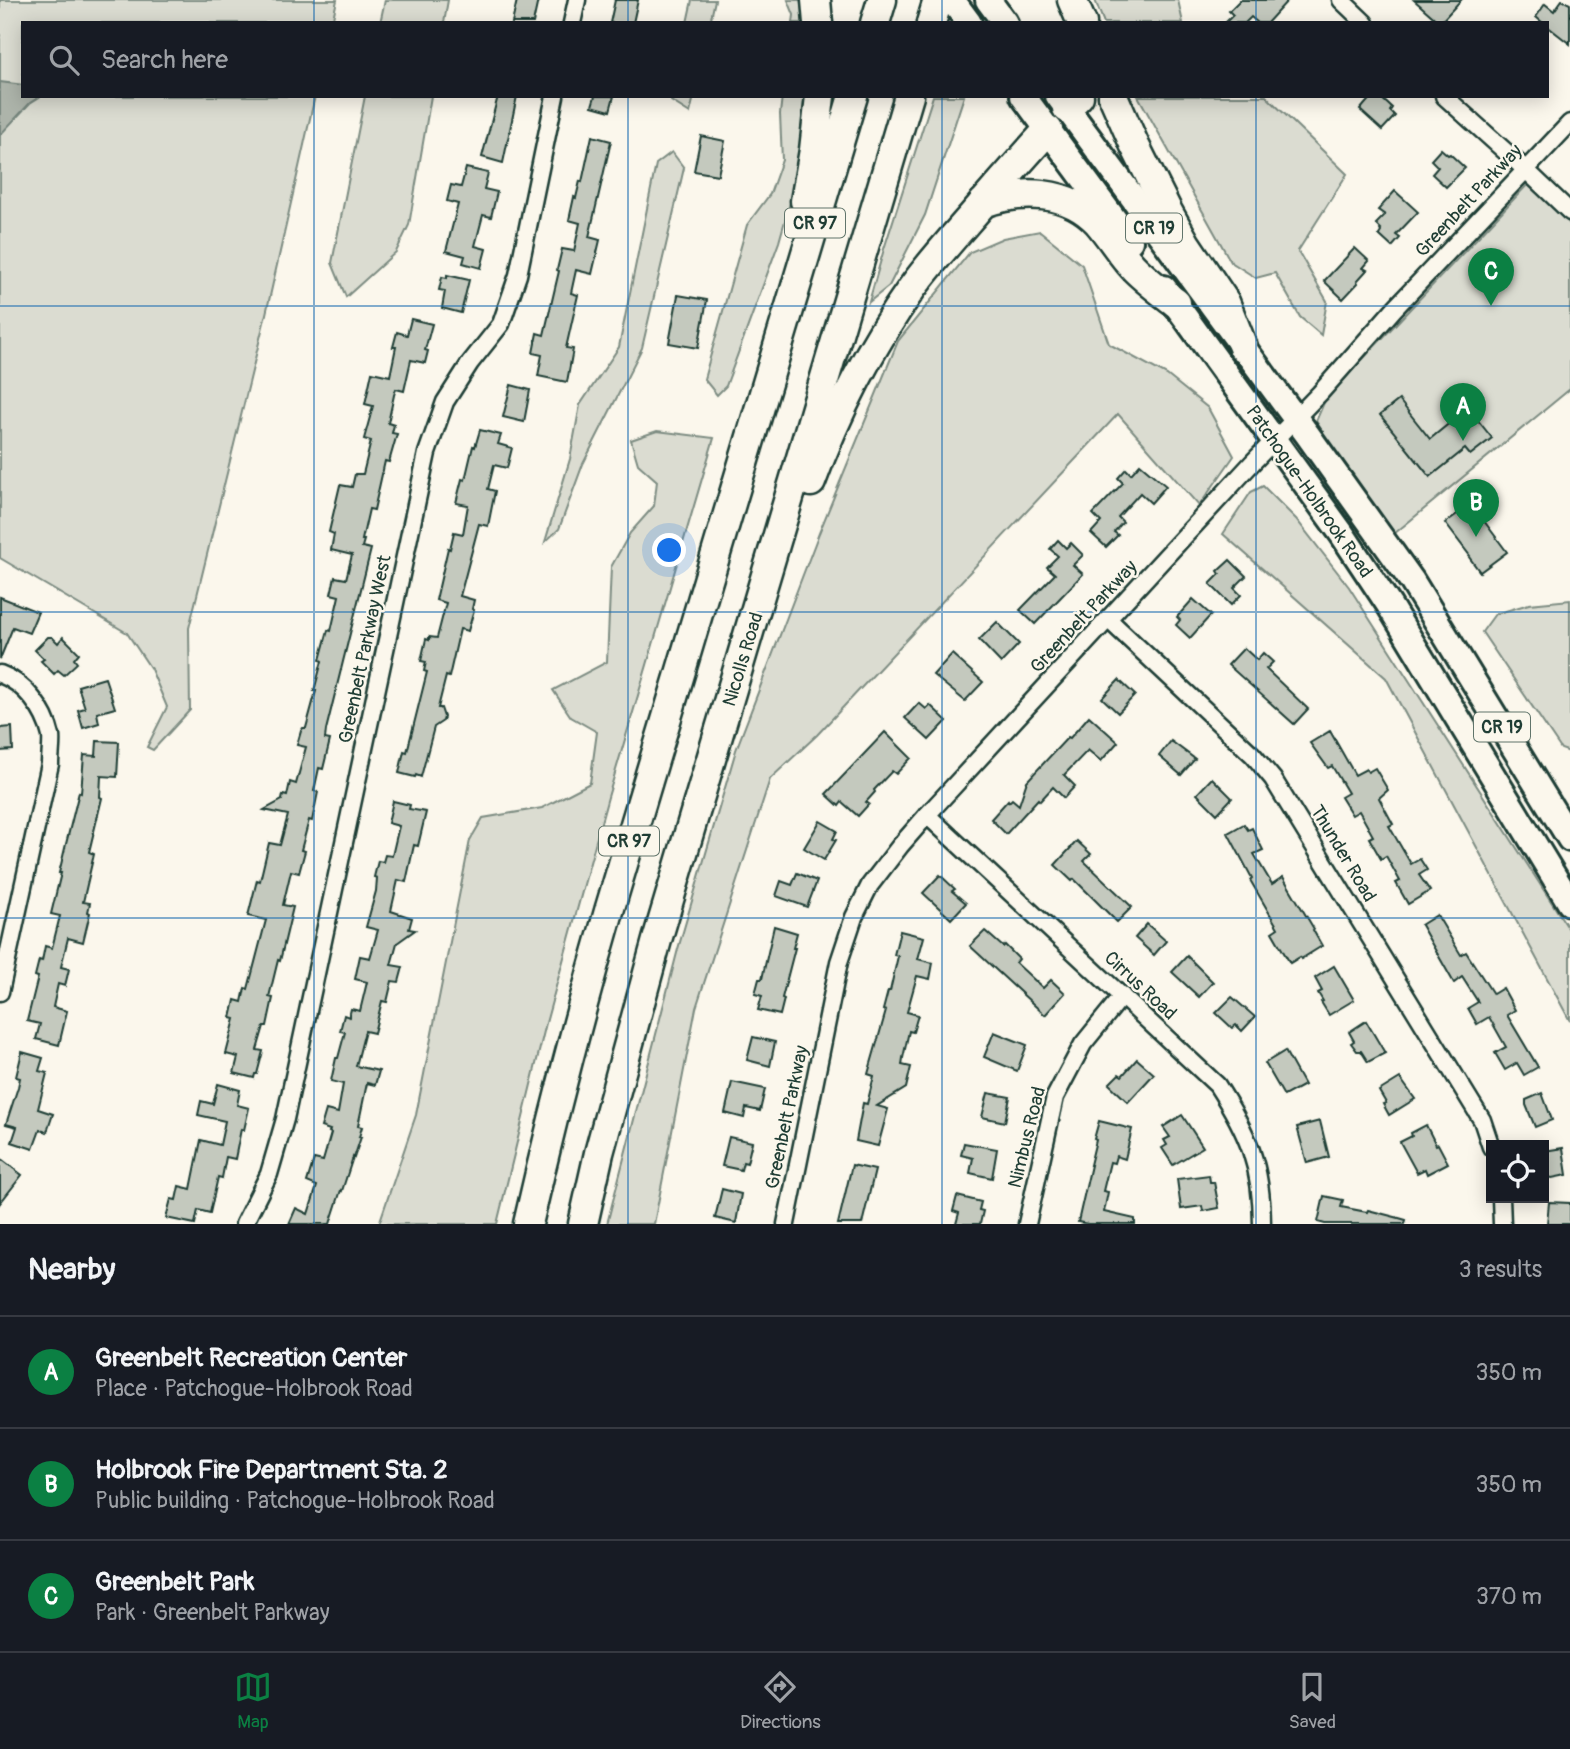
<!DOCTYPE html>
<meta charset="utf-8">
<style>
:root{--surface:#171b24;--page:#20242c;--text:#f1f3f6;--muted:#9ea1a6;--line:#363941;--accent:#0b8043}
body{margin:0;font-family:Pangolin,sans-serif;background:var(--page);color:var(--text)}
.controls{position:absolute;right:21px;bottom:21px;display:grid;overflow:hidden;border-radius:0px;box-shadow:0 4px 18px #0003}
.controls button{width:63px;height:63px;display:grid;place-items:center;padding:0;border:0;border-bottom:2px solid var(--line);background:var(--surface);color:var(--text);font:35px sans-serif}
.you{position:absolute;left:670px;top:551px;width:24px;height:24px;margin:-18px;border:5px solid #fff;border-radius:50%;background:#1a73e8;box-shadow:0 0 0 10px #1a73e833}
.badge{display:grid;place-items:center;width:46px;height:46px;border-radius:50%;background:var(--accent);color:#fff;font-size:23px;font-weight:700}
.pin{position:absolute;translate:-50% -58px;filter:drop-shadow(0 2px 4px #0008)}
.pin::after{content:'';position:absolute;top:37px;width:24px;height:21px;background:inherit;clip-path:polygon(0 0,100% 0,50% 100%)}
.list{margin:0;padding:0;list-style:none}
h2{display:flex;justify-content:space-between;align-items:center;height:91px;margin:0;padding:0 28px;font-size:30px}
h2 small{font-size:23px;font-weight:400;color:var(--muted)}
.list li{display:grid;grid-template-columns:46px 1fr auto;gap:21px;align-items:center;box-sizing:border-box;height:112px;padding:0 28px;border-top:2px solid var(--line)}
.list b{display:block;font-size:26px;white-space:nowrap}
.list p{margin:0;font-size:23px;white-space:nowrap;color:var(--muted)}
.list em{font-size:23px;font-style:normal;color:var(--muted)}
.icon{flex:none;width:38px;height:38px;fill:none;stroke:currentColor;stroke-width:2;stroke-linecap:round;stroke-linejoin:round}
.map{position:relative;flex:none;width:1570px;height:1224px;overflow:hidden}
.search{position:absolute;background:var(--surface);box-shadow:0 4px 18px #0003;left:21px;right:21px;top:21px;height:77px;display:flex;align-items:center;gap:18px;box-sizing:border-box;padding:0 24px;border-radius:0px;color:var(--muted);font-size:26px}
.sheet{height:427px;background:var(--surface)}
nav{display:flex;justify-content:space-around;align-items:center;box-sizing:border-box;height:98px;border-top:2px solid var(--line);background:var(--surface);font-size:19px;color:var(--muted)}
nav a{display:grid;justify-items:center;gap:4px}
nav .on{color:var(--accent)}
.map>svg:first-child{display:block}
.green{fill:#dbdcd1;stroke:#7d8c82;stroke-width:2}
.water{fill:#adb4aa;stroke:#74847b;stroke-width:2}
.building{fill:#c4c9be;stroke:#1f3d34;stroke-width:2}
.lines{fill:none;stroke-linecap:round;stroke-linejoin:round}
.street-casing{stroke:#1f3d34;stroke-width:21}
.primary-casing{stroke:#1f3d34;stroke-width:30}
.highway-casing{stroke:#1f3d34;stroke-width:33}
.street{stroke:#fbf7ec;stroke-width:16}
.primary{stroke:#fbf7ec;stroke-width:24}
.highway{stroke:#fbf7ec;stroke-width:28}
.grid{fill:none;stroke:#1f6fb2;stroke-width:2;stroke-opacity:0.55}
.labels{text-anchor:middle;stroke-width:5;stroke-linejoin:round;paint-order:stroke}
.shield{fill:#fbf7ec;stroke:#61756b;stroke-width:2}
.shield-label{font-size:18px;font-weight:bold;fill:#1f3d34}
.street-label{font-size:19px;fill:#1f3d34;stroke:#fbf7ec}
</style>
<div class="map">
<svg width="1570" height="1224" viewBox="0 0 1570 1224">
<rect width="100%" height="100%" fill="#fbf7ec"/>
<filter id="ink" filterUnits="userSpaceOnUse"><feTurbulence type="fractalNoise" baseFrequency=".0143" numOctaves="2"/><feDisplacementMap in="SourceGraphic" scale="14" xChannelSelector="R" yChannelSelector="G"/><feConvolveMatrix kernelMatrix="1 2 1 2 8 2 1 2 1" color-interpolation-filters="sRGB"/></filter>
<g filter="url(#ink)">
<g class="green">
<path d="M0,0H337L332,23H23V96H315L266,314L189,628L190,710L153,750L147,747L167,707L151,669L127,633L0,558Z"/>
<path d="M385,0H448L444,23H380Z"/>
<path d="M692,0H715L710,23H687Z"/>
<path d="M788,0H801L803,23H793L794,15Z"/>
<path d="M1095,0H1178L1183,23H1104Z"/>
<path d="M365,96H431L409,225L396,252L346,297L332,263Z"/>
<path d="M672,96H694L690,113L671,101Z"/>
<path d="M782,96H805L800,167L779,242L726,386L717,395L704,379L747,225L770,194L782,160L780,114Z"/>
<path d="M933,96H964L925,215L889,286L869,302L884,249Z"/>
<path d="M1138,96H1266L1347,174L1298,251L1327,301L1321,335L1300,317L1275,273L1256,278L1231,262Z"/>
<path d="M672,152L684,168L642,348L583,464L559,529L545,542L570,459L580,405L619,347L656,164Z"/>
<path d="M1529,183L1570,224V389L1389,538L1316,421L1326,398Z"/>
<path d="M1040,231L1082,265L1109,344L1167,375L1208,408L1234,456L1199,506L1118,414L817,735L770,779L696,1008L654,1224H607L678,949L736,750L819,533L898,341L970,252L1003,238Z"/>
<path d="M657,431L714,438L608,797L546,1023L497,1224H379L416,1115L470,840L483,818L542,808L590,783L597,732L571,717L553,690L607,662L611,567L630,533L654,506L657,481L638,464L631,440Z"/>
<path d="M1263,486L1296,519L1349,587L1570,931V1021L1386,678L1223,534L1251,492Z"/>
<path d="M1570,600V752L1561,749L1482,632L1495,614L1529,604Z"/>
</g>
<path class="water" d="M0,82L23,85V96H41L30,103L0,135Z"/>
<g class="building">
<path d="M517,0H538L533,23H512Z"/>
<path d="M615,0H638L633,23H610Z"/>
<path d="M1240,0H1288L1267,23H1258L1251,17L1245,23H1225L1233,15L1229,11Z"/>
<path d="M1414,0H1461L1440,23Z"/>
<path d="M1562,0L1570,4V44L1547,26V23H1543L1536,17L1545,4L1554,11Z"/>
<path d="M498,96H517L503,163L482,157Z"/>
<path d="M595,96H614L610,111L592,106Z"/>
<path d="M1372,96H1379L1392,108L1390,111L1395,116L1382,130L1360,110Z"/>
<path d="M592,136L611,141L589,237L600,240L592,274L576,270L571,293L578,295L566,348L573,349L567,382L538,376L542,355L533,353L537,333L544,335L559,271L557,270L562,249L574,251L580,223L569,220L574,197L576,198L580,181L582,182Z"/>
<path d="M701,136L725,141L718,175L694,171Z"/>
<path d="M1441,149L1448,155L1450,154L1465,168L1446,187L1432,174L1438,167L1431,160Z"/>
<path d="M466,168L488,173L484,189L497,192L491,217L483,215L475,246L486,249L481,268L463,263L465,256L446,251L458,204L447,201L451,185L461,187Z"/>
<path d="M1395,191L1418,212L1396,235L1400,238L1392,247L1379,235L1381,232L1380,230L1381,229L1376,224L1385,215L1378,210Z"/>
<path d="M1355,248L1369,261L1363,268L1367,270L1357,281L1358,283L1343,299L1324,281Z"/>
<path d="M447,275L469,280L461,313L442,308L445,291L439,290L442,277L447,278Z"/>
<path d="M678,295L707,300L698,348L669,343Z"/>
<path d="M411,319L432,324L425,350L428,351L425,363L411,360L404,391L396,389L394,395L388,423L394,425L392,433L397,434L389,462L385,461L374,510L369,509L362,540H364L362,547L371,549L326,730L325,739L330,740L323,769L319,768L314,791L318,792L312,821L309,820L301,850L305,851L299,873L291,871L283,905L293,907L280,961L278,960L269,997L273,998L267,1026H264L257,1050L263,1051L257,1074H255L254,1078L234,1073L238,1057L226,1054L235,1019L231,1018L235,1000L242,1002L245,988L248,989L266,920L248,916L257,880L260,881L269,843L280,845L288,815L264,810L282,800L283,795L287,796L290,782L296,784L306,747L297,745L301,731L303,728H306L316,691H314L322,661L320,660L328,630L331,631L339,596L331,594L335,577L346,579L352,555L331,550L334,534L329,532L340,485L352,487L355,474H363L371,441L364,439L373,406L365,404L372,372L390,376L396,347H393L397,332L407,335Z"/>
<path d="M511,385L530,390L524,422L503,417Z"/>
<path d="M1399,400L1430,439L1468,408L1492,438L1470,455L1465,449L1430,477L1380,415Z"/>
<path d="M480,430L501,435L498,444L512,448L507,468L494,465L488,489L495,491L488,526L479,524L460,596L474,600L472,609L474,610L468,631L460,629L449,677L446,676L438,708H441L444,717L443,721L434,727L421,777L416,775L415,777L399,773L404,751L407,752L427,672L424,671L426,662L421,661L426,639L429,640V637L437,638L446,603L436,600L448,548L450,549L454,532L463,534L468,505L456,503L462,479L465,480L473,446L475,447Z"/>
<path d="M1140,464L1166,486L1151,503L1140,493L1118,517L1123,522L1114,532L1118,535L1106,547L1091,533L1101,522L1093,514L1123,483L1118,478L1126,469L1131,474Z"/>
<path d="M1480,497L1493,514L1484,521L1507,552L1480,572L1469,557L1470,556L1445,523Z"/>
<path d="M1058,540L1066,548L1071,543L1083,555L1073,565L1083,574L1035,624L1020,610L1055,574L1047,567L1058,556L1050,549Z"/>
<path d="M1230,560L1246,576L1234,588L1241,595L1231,605L1210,584L1220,574L1218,571Z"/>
<path d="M0,597L38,612L29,633L13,627L0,659Z"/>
<path d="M1193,599L1211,615L1190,638L1176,625L1180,620L1177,617Z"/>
<path d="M997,622L1019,644L1001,663L979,640Z"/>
<path d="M48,637H52L58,643L63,637L79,653L74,659L77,663L64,675L58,670L54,674L41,661L44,659L35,650Z"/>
<path d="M1244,648L1257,660L1263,653L1273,662L1266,669L1308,709L1294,724L1228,665Z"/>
<path d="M952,654L983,682L965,701L933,675Z"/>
<path d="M105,678L115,708L97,713L99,723L83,728L78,710L85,708L78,686Z"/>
<path d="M1119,680L1135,695L1118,713L1102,698Z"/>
<path d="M919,703L926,709L930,705L947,721L929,740L905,718Z"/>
<path d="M1089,716L1118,742L1101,761L1088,750L1064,775L1075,786L1064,798L1053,787L1040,801L1038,799L1006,834L991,819L1008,800L1009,802L1012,799L1019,805L1027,781L1068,737L1070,738Z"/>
<path d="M12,727L13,750L0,751V728Z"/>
<path d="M1330,731L1355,775L1366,769L1368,772L1375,768L1388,790L1379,798L1393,824L1389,826L1411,864L1420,859L1427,870L1419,875L1430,891L1408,904L1396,883L1400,881L1386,856L1381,859L1369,838L1373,836L1359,811L1352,815L1341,797L1348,793L1332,766L1328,768L1310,743Z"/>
<path d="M885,732L911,758L896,774L892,771L874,790L875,792L866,802L869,804L858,816L842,802L839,806L826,794Z"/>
<path d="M97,741L119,742L117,777L101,776L100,797L102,798L89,852L94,854L83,902L90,903L88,912L90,913L83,942L68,938L61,967L69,969L65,986L58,984L53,1007L67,1011L59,1045L36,1039L40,1024L27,1021L38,977L35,976L39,960L42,961L45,946L52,948L60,916L51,914L61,873H59L66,844L79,792L81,793L84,755L96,756Z"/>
<path d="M1171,741L1195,759L1181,775L1159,756Z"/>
<path d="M1212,778L1232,798L1217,814L1197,794Z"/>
<path d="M393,801L410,805L409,809L426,812L418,846L414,845L406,882L398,880L391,911L412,918L409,929L415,930L397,943L391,965L403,967L399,982L392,981L387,1002L382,1001L374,1033L365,1031L356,1066L379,1071L375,1085L367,1083L358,1126L362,1127L359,1137H361L354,1158L353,1157L342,1191L341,1190L330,1224H289L296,1208L308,1214L317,1186L307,1182L314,1159L323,1161L331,1133L329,1132L330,1130L321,1127L326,1110L338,1113L343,1084L331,1081L336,1058H338L345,1032L340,1031L344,1015L349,1017L351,1009L360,1011L367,982L355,979L360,956L370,958L378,930L366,927L376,891L377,878L374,877L378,861L383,862L385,855L392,856L399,826L388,823Z"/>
<path d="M820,821L837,831L833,839L836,840L824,860L804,848Z"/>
<path d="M1244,824L1248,830L1252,828L1263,850L1254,854L1272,884L1283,877L1314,929L1313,930L1322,946L1301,959L1300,957L1290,963L1272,932L1278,928L1250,880L1252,878L1228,833Z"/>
<path d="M1077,841L1091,854L1084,861L1132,907L1117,922L1074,879L1072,881L1055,865Z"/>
<path d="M797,873L817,881L807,907L776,896L781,881L792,885Z"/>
<path d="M940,875L955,889L952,891L966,903L951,919L923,893Z"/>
<path d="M1437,915L1461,955L1466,952L1493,994L1503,988L1515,1010L1507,1015L1538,1067L1524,1075L1517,1063L1505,1070L1495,1053L1506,1047L1489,1017L1477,1024L1468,1008L1478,1002L1462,977L1454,983L1421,925Z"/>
<path d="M1147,924L1166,941L1154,955L1135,938Z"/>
<path d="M774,926L797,933L793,948H795L782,998L784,999L780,1015L758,1010L762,996L755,994L759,979H762Z"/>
<path d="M900,931L924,937L918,959L933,963L930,979L917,976L907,1012L918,1015L913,1032L909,1031L903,1058L902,1065L911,1067L906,1088L877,1106L888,1109L878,1146L856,1141L863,1103L867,1104L874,1076L868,1074L886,1011L883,1010L888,991H890L898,956L894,955Z"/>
<path d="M985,931L1003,947L1005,945L1019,959L1016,963L1043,988L1051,980L1065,993L1045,1015L970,946Z"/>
<path d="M1187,956L1213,982L1199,997L1172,972Z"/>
<path d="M1334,966L1354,1000L1329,1015L1321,1002L1323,1001L1318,993L1322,991L1315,978Z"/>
<path d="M1232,997L1255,1017L1242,1031L1236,1025L1232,1028L1216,1013Z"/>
<path d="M1366,1021L1385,1053L1368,1062L1361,1051H1357L1351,1043L1354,1041L1349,1032Z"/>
<path d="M994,1032L1027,1045L1017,1071L984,1057Z"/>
<path d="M753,1037L775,1042L770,1066L747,1060Z"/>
<path d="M1285,1051L1304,1085L1284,1096L1265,1063Z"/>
<path d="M22,1052L43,1058L39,1071L47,1073L38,1109L53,1114L47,1132L40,1130L33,1149L12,1142L17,1127L6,1124L18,1087L20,1078L16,1077Z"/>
<path d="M1137,1059L1154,1074L1128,1102L1109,1084L1119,1074L1122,1076Z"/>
<path d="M1400,1078L1415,1099L1389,1115L1383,1104L1386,1103L1379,1091Z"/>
<path d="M732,1082L765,1089L760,1111L746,1108L744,1118L725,1113Z"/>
<path d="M218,1084L240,1090L237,1105L249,1108L244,1130L241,1129L235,1159L226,1157L222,1178L218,1177L210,1213L198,1210L195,1224L166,1218L171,1199L176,1200L179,1186L191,1189L201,1140L220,1145L225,1121L198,1115L201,1101L213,1104Z"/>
<path d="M988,1093L1010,1097L1005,1122L982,1117Z"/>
<path d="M1542,1093L1552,1120L1535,1127L1526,1105V1100Z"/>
<path d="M1182,1115L1203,1147L1173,1165L1162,1148L1167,1145L1164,1140L1170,1137L1163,1127Z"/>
<path d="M1099,1121L1132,1129L1125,1159L1116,1156L1114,1163L1110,1162L1103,1191L1108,1192L1104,1212L1135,1219V1224H1088L1078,1222L1091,1165H1090L1096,1140L1094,1139Z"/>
<path d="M1320,1121L1329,1157L1307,1163L1297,1127Z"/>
<path d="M1426,1125L1436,1145L1438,1144L1448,1163L1427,1174L1425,1169L1417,1173L1400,1142L1412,1136L1411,1133Z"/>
<path d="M729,1137L752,1142L747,1163L743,1162L741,1170L722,1166Z"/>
<path d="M964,1143L997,1149L992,1178L970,1173L973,1158L961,1155Z"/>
<path d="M1563,1148L1567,1175L1552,1178L1545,1176L1544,1151Z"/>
<path d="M0,1158L22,1175L0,1203Z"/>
<path d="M852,1165L875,1170L862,1224H838Z"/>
<path d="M1209,1175L1210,1182H1214L1219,1208L1203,1211L1202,1206L1181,1209L1177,1179Z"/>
<path d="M722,1189L741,1194L736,1223L715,1218Z"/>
<path d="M957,1196L981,1202L979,1210L983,1211L980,1224H956L959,1213L953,1211Z"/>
<path d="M1324,1196L1343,1200L1341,1207L1367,1212L1368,1210L1399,1218L1406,1220L1405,1224H1325L1318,1222Z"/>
<path d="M1549,1202L1570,1203V1224H1547Z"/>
</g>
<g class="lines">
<defs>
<g id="street">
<path d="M1341,0L1365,23"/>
<path d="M572,23L577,0"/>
<path d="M1444,96L1526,170L1570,212"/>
<path d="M1109,620L1253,755L1273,779L1482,1120L1491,1147"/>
<path d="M0,674C25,683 45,710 51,736C52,744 50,755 50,764L0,992"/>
<path d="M927,815L1217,1085C1248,1133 1262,1166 1262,1224"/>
<path d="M1501,1198L1502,1224"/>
<path d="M244,1224L269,1174L285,1119L427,453L445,402L470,363L501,324L518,275L555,96"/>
<path d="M786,1224L839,962L854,917L870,885L900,846L927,815L1253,462L1320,393L1394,309L1570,123"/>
<path d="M1027,1224L1055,1097L1083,1044L1122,996"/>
</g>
<g id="primary">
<path d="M952,0L969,23"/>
<path d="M988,0L1005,23"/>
<path d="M1023,96L1130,241"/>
<path d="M1058,96L1307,434L1412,581L1570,839"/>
<path d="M1164,288L1342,534L1389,605L1570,903"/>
</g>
<g id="highway">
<path d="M816,0L818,23"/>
<path d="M1072,0L1082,23"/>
<path d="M875,23L882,0"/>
<path d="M931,23L938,0"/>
<path d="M1113,96L1135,146L1167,210L1186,244L1225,302L1243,347"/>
<path d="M1067,108L1079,96"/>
<path d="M805,201L814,150L820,96"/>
<path d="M983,203C1022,189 1068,190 1098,222C1111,237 1121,255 1135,269C1147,281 1162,292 1176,303"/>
<path d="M811,482C836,414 870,347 912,288C934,258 960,230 984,202C1005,178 1026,154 1048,130"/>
<path d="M528,1224C552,1119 579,1015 609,911L853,96"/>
<path d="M583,1224L599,1153L657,940L909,96"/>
</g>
</defs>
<use href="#street" class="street-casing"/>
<use href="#primary" class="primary-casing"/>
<use href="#highway" class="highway-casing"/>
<use href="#street" class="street"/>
<use href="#primary" class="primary"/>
<use href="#highway" class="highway"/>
</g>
</g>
<path class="grid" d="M314,0V23M628,0V23M942,0V23M1256,0V23M314,96V1224M628,96V1224M942,96V1224M1256,96V1224M0,306H1570M0,612H1570M0,918H1570"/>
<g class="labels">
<g class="shield">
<rect x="785" y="208.5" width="60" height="29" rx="5"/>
<rect x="1126" y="213.5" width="56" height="29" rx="5"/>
<rect x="1474" y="712.5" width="56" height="29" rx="5"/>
<rect x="599" y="826.5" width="60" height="29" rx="5"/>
</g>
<g class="shield-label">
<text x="815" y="229">CR 97</text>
<text x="1154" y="234">CR 19</text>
<text x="1502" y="733">CR 19</text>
<text x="629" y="847">CR 97</text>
</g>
<g class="street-label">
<text transform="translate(1468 200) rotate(-47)" y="7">Greenbelt Parkway</text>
<text transform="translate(1310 491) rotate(55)" y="7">Patchogue-Holbrook Road</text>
<text transform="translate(1083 616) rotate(-47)" y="7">Greenbelt Parkway</text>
<text transform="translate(364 649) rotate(-78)" y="7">Greenbelt Parkway West</text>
<text transform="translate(742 659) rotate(-73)" y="7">Nicolls Road</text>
<text transform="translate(1344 853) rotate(59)" y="7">Thunder Road</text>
<text transform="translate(1141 985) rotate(43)" y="7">Cirrus Road</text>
<text transform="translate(786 1117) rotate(-78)" y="7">Greenbelt Parkway</text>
<text transform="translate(1026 1137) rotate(-76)" y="7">Nimbus Road</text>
</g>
</g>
</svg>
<div class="controls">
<button><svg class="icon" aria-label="locate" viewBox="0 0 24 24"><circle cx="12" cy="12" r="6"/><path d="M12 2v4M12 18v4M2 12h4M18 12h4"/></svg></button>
</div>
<div class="you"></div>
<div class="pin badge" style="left:1463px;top:441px">A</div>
<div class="pin badge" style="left:1476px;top:537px">B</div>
<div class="pin badge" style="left:1491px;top:306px">C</div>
<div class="search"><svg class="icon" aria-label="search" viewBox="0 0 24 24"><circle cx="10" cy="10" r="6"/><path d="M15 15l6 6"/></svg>Search here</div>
</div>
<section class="sheet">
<h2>Nearby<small>3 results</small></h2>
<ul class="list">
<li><span class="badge">A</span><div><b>Greenbelt Recreation Center</b><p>Place · Patchogue-Holbrook Road</p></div><em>350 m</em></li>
<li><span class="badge">B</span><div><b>Holbrook Fire Department Sta. 2</b><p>Public building · Patchogue-Holbrook Road</p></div><em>350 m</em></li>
<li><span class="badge">C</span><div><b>Greenbelt Park</b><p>Park · Greenbelt Parkway</p></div><em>370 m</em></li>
</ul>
</section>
<nav>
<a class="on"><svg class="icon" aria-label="map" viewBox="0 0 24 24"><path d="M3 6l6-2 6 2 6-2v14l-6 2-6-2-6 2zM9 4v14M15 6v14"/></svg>Map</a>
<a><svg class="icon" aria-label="directions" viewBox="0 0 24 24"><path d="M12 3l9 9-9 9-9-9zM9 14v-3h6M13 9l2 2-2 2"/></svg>Directions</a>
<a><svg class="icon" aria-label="saved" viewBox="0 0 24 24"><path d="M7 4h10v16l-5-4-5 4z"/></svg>Saved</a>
</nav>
